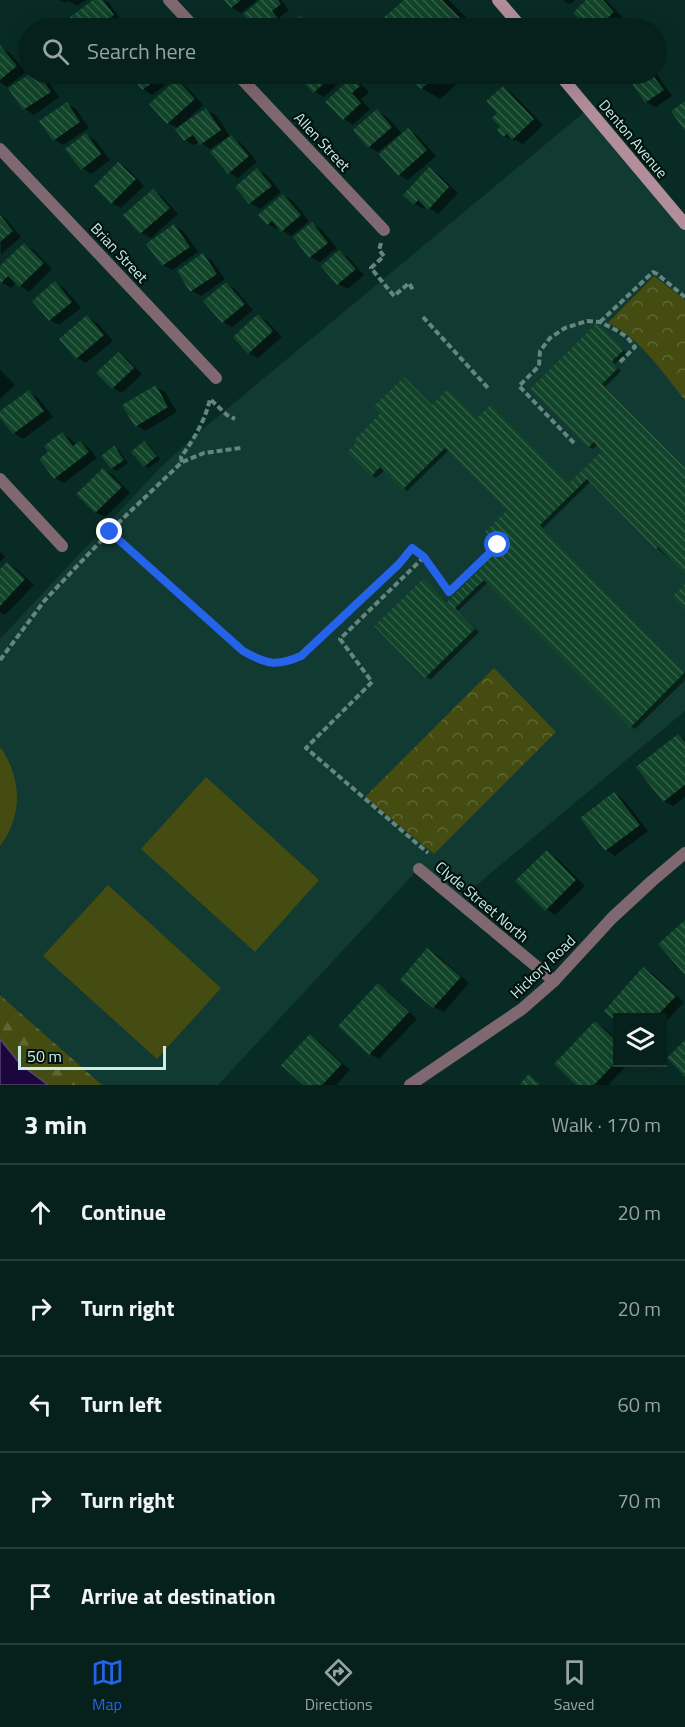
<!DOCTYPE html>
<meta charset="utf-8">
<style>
:root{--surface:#06211c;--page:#142e29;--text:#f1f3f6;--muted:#98a3a3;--line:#273e3b;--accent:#2563eb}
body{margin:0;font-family:"Titillium Web",sans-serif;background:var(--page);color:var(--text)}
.controls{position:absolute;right:18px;bottom:18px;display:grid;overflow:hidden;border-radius:0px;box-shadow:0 6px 24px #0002}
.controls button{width:54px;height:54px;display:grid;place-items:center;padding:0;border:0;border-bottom:2px solid var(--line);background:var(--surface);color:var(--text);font:30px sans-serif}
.scale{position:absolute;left:18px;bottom:15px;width:148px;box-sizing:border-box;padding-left:6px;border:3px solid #cdece3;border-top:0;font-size:16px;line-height:21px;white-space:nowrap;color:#cdece3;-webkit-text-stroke:4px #00130e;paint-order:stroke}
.stop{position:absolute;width:18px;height:18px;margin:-14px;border:4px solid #2563eb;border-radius:50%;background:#fff}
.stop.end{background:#2563eb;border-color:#fff;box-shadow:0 2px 6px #0008}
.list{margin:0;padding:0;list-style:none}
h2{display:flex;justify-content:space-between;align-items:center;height:78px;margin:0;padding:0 24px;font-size:26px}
h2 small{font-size:20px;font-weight:400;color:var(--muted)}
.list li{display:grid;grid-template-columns:39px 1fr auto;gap:18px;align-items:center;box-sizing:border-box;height:96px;padding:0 24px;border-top:2px solid var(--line)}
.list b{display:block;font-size:22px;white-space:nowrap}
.list em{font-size:20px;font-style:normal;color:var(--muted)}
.icon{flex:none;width:33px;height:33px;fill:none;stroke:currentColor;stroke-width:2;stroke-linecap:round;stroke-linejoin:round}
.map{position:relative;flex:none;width:685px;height:1085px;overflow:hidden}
.search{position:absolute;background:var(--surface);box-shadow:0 6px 24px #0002;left:18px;right:18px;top:18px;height:66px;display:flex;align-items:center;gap:15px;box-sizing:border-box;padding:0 21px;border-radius:33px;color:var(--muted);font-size:22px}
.sheet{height:558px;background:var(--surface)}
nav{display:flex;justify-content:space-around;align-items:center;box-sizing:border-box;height:84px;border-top:2px solid var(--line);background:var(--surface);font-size:16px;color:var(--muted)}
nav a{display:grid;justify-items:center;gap:3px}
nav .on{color:var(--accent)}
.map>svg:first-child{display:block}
.built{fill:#103a32}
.grass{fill:#454c12}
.forest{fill:url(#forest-firs)}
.park{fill:url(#park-crowns)}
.water{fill:#1d053d;stroke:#524a6f;stroke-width:1.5}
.shadow{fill:#0007}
.building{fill:url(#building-back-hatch)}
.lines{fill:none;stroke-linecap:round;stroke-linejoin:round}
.path{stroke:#64867e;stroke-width:4;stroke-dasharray:6 3;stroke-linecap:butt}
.street{stroke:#7f686f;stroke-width:12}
.secondary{stroke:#b28d9a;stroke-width:12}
.route{stroke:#2563eb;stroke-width:8}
.labels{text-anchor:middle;stroke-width:4.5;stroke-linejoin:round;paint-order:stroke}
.street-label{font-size:15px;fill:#cdece3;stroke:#00130e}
</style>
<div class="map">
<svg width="685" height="1085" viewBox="0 0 685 1085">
<defs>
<pattern id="forest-firs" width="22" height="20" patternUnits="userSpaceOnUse" patternTransform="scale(1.5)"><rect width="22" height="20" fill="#454c12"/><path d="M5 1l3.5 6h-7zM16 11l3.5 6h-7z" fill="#5f6634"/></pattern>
<pattern id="park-crowns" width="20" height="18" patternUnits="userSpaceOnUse" patternTransform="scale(1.5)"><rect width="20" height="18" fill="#454c12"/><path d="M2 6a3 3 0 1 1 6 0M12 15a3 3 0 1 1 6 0" fill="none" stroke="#5f6634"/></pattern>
<pattern id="building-back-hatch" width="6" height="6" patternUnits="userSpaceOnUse" patternTransform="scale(1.5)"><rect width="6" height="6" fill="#114429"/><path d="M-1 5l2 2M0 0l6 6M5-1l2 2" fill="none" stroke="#325f48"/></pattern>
</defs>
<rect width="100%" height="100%" fill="#082c25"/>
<path class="built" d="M588,109L685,224V711L461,898L422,865L218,1085H102L0,995V639L160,468L197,434Z"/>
<g class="grass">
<path d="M0,747C22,777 23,816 0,846Z"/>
<path d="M206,777L319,880L255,952L141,849Z"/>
<path d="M108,885L221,988L157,1059L43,956Z"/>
</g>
<path class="forest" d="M0,995L102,1085H48L20,1064L0,1039Z"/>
<g class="park">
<path d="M654,276L685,300V400C664,375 639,336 608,323Z"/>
<path d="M494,668L556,732L434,854L365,797Z"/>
</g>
<path class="water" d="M0,1039L20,1064L48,1085H0Z"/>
<g class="shadow">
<path d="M59,0H86L77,6L68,1L65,3Z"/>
<path d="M96,0H104L109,3L122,21L112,28H79L71,18Z"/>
<path d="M226,0H257L241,13L231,7Z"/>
<path d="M263,0H281L289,10L280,17L288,27L301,17L310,22L316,28H256L245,14Z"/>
<path d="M406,0H449L476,28H374Z"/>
<path d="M563,0H575L570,4Z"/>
<path d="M588,0H606L623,18L611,28H590L575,13Z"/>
<path d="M123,24L131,28H118Z"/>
<path d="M1,48L10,53L26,72L7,87L0,82Z"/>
<path d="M656,73L672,96L656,107L646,102L631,79L640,74Z"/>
<path d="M32,74H40L45,77L59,97L34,115L25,109L10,88Z"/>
<path d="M132,74H172L175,78L152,95L143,89Z"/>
<path d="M298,74H347L348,75L324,97L314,91Z"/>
<path d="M408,74H468L440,99L422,88Z"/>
<path d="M352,78L361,84L369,92L361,99L370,109L353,125L344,119L327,102Z"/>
<path d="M177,80L186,86L203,105L181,125L183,126L206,110L216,115L231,138L241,143L257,162L238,178L229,172V139L228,137L210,149L200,142L194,145L185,140L179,129L168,123Z"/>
<path d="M503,87L512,93L543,125L523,144L516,140L514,141L504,136L499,130L502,127L499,114Z"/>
<path d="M67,104L76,109L89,128L63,145L54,139Z"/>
<path d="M378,111L387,117L403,135L408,130L417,135L436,156L408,180L399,175L402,136L400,134L378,152L369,147Z"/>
<path d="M86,135L95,140L110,160L91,174L82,168Z"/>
<path d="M119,164L128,169L144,186L121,208L112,203Z"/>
<path d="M429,169L438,174L458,193L438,214L426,206L424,209L414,204Z"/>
<path d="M257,170L267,175L281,192L260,209L250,203L237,187Z"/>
<path d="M153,191L162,196L178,214L151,238L141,233Z"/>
<path d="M283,195L293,201L309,221L291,236L279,228L277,229L268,224Z"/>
<path d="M0,215L5,218L21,237L1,254Z"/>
<path d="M312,224L321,229L337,248L320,262L310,257Z"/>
<path d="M175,226L184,232L198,252L172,270L163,265Z"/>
<path d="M24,245L34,250L52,269L29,292L16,282L11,288L0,281V269Z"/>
<path d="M339,252L348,257L364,275L348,289L338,284Z"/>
<path d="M203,255L212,261L225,279L201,296L191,290Z"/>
<path d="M55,283L64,288L81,308L59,325L50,320Z"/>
<path d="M226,284L235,289L253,310L232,327L223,322Z"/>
<path d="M259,316L268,322L282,337L258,358L249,353Z"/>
<path d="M88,317L97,323L113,341L86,363L77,358Z"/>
<path d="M598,325L627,353L615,364L621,371L605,387L685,468V572L657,548L591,481L543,528L685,672V680L635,729L631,726L488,582L458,611L479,632L431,679L426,677L377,626L424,580L448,602L503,548L509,510L449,450L407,491L385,470L376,478L372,475L382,414L404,378L433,406L449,391L478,419L491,406L495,408L570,484L605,451L598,444L593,449L589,447L532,389Z"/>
<path d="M118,354L127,359L142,374L122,393L113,388Z"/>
<path d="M0,370L15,385L0,399Z"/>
<path d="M156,387L165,392L177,412L145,431L136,425Z"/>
<path d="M29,392L38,398L53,417L23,439L14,433L0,413Z"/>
<path d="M62,434L71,439L76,445L80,442L89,448L97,458L64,483L55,478L51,452Z"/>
<path d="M144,443L149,445L160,459L149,468L144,466Z"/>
<path d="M114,448L119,450L128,463L117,471L112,468L103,456Z"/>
<path d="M104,470L113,475L130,493L105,517L95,512Z"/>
<path d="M0,552L5,557L0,562Z"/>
<path d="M7,563L17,569L34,585L5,615L0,612V571Z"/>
<path d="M679,736L685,740V797L673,806L664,801Z"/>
<path d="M615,794L624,800L648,831L615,856L606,850Z"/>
<path d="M547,851L556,857L585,886L555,915L546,909Z"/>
<path d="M427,950L437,955L469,983L444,1012L434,1007L402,979Z"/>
<path d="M644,969L653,974L684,1002L662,1026V1017H618L606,1011Z"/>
<path d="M378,985L388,991L417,1019L379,1059L370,1054Z"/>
<path d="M596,1023L605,1028L618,1040V1062H630L608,1085H578Z"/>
<path d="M310,1036L319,1041L350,1070L336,1085H305Z"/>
</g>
<g class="building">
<path d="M93,0H103L114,15L96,28H77L69,18Z"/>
<path d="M224,0H241L231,8Z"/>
<path d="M260,0H278L281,4L272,11L279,20L270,28H254L243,14Z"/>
<path d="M404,0H442L470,28H372Z"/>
<path d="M586,0H603L614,12L597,28H588L573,13Z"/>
<path d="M301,15L312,28H284Z"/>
<path d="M0,45L17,66L0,80Z"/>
<path d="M30,74H39L51,92L23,110L8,88Z"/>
<path d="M130,74H165L142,90Z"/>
<path d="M296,74H335L313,93Z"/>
<path d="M406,74H438L421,89Z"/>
<path d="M637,74H652L664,90L645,103L629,79Z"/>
<path d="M352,77L360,86L352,93L361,103L343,120L325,102Z"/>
<path d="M177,79L195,99L167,124L149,104Z"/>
<path d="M503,86L534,119L512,140L507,134L503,137L497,130L500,127L492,118L497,113L486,101Z"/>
<path d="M685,101V131L671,111Z"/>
<path d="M67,102L80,122L53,141L39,121Z"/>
<path d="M206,108L221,130L200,145L193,135L184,141L175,129Z"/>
<path d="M377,109L392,127L368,148L353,130Z"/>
<path d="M408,128L427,150L398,176L379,154Z"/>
<path d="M86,133L101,154L81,170L65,149Z"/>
<path d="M231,135L249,156L228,174L210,152Z"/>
<path d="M118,162L136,179L111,204L94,186Z"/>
<path d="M429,167L449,187L428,210L418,200L414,205L403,195Z"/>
<path d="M257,168L272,186L249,204L235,187Z"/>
<path d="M153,189L170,208L140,234L123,215Z"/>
<path d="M283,194L301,215L281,232L272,221L267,225L258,215Z"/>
<path d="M0,215L13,231L0,242Z"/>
<path d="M312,222L328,243L309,258L293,237Z"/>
<path d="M174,224L190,247L162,266L146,244Z"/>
<path d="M24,243L44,263L19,287L8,276L0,284V266Z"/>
<path d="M339,250L356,269L337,285L321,266Z"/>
<path d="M203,253L217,274L190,292L177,271Z"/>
<path d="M55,281L72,302L49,321L32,301Z"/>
<path d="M226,282L245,304L222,323L203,301Z"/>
<path d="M258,314L273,331L248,354L233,337Z"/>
<path d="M87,315L104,335L76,359L59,339Z"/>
<path d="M597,323L624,350L612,361L618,368L602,384L685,468V574L658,547L656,549L587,479L540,525L685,672L630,728L484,580L455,608L475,629L425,678L374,626L424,578L447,602L501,548L485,532L507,510L445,448L402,490L380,467L371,477L347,452L356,443L353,441L380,414L373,407L404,377L432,405L448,389L477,418L491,404L569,483L602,451L594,442L588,448L530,389Z"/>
<path d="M118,352L134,368L112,389L96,373Z"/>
<path d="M156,385L168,407L135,427L122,405Z"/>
<path d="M29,390L44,411L13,434L0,418V411Z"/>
<path d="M62,432L73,446L80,441L89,452L54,479L39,459L48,452L44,446Z"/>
<path d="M144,441L157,456L144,467L131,452Z"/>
<path d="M114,446L124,460L111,469L101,456Z"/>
<path d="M103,468L122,487L95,513L76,494Z"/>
<path d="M7,562L25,579L0,606V569Z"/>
<path d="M685,584V610L672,597Z"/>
<path d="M678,734L685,742V785L663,802L636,767Z"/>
<path d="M614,792L640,825L605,851L580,818Z"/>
<path d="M547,850L576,880L545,911L515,881Z"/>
<path d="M685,920V975L658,944Z"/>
<path d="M427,948L461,977L433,1008L400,980Z"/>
<path d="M643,967L676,996L656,1017H618V1023L604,1011Z"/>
<path d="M378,983L409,1012L369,1055L338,1026Z"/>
<path d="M595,1021L618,1042V1060L594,1085H576L554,1064Z"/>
<path d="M310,1034L342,1064L322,1085H303L281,1065Z"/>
<path d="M685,1040V1077L667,1058Z"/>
<path d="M529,1074L540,1085H519Z"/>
</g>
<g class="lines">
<g class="path">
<path d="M381,243L379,250L384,256L371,268L394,296L409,283L413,290"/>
<path d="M423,317L488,388"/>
<path d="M600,322L653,272L657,274L685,297"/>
<path d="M574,443L519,386L539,366L540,351L550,338L565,328L587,321L600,322L616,330L627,337L635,347L618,364"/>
<path d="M182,462L181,457C194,439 205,421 210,399L227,415L235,419"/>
<path d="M110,532L243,651C266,664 276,666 301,656L399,564L412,548L424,557L449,592L498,545"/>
<path d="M424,557L340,639L372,682L306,748L428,853"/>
<path d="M0,660L45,600L115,526L182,462L204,453L241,448"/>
</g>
<g class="street">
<path d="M169,0L195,28"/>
<path d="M237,74L384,230"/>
<path d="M0,149L216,378"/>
<path d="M0,479L62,546"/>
<path d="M419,869L554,981"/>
<path d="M410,1085L522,1009L554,981L612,918L652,881L685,853"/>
</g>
<g class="secondary">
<path d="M498,0L522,28"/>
<path d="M559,74L685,224"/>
</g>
</g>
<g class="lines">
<path class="route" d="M110,532L243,651C266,664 276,667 301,656L399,564L412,548L424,557L449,592L498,545"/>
</g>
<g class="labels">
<g class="street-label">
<text transform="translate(633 139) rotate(50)" y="5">Denton Avenue</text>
<text transform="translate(322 142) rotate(47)" y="5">Allen Street</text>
<text transform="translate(119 253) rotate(47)" y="5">Brian Street</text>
<text transform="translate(482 902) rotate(40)" y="5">Clyde Street North</text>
<text transform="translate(543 967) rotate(-44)" y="5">Hickory Road</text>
</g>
</g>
</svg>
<div class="controls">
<button><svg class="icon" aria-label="layers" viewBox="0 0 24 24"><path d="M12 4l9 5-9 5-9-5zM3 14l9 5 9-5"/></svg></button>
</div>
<div class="scale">50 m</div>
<div class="stop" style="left:498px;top:545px"></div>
<div class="stop end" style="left:110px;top:532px"></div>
<div class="search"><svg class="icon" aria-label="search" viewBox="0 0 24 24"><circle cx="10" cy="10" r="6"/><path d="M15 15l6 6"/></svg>Search here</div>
</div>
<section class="sheet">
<h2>3 min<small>Walk · 170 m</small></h2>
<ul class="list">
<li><svg class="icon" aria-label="ahead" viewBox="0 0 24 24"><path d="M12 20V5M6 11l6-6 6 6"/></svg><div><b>Continue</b></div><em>20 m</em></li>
<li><svg class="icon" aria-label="right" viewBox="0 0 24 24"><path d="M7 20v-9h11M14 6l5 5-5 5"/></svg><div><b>Turn right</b></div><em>20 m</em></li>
<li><svg class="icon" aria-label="left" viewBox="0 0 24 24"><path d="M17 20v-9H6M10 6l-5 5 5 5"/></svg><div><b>Turn left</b></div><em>60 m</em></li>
<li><svg class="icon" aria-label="right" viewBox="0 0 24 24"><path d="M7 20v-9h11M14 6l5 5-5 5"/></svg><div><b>Turn right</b></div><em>70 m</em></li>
<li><svg class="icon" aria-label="arrive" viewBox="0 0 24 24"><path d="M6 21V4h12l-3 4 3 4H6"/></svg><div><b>Arrive at destination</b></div></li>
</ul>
</section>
<nav>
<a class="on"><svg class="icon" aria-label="map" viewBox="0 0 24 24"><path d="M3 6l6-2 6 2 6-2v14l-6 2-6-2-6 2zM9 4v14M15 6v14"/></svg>Map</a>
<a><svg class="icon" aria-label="directions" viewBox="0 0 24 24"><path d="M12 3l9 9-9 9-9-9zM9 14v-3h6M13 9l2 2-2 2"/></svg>Directions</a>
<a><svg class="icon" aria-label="saved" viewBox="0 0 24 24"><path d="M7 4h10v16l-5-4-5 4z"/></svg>Saved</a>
</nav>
